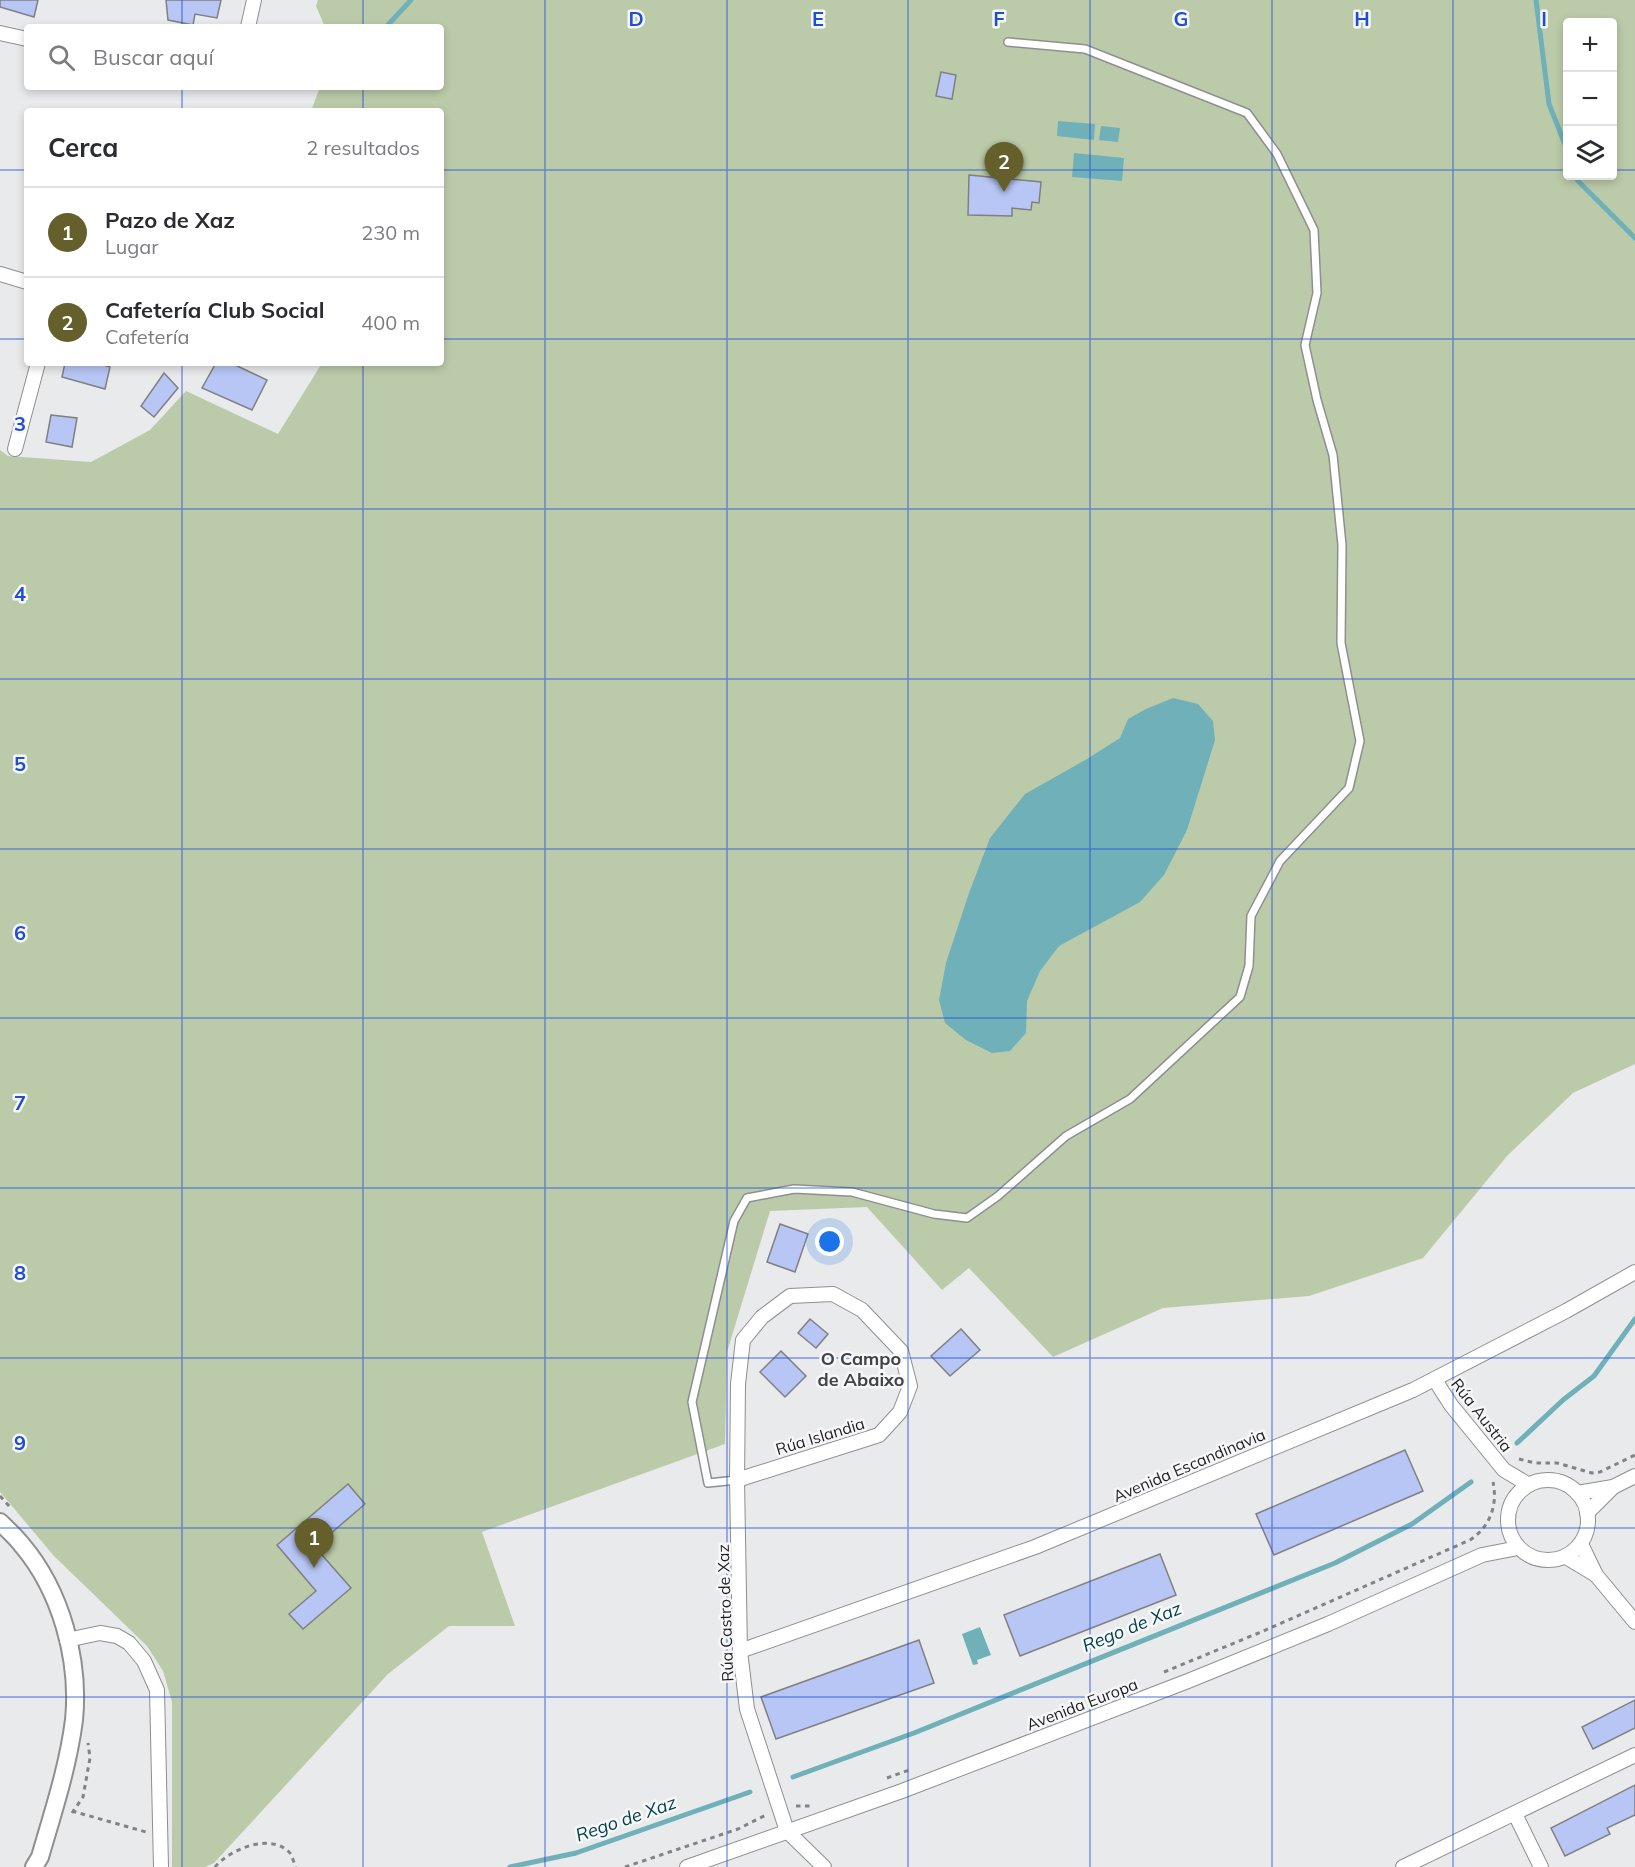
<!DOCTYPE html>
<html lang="es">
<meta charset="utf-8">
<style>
:root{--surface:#fff;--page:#f2f2f3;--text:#2b2b33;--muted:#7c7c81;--line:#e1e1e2;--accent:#645f2b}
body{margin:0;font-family:Mulish,sans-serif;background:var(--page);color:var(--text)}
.controls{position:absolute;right:18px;top:18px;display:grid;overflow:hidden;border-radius:6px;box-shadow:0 3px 9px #0003}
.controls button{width:54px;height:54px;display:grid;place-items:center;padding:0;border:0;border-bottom:2px solid var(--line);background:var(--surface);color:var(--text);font:30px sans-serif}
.you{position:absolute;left:830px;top:1242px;width:21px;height:21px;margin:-15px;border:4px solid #fff;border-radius:50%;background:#1a73e8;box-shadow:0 0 0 9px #1a73e833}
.badge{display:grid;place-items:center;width:39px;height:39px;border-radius:50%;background:var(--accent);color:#fff;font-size:20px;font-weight:700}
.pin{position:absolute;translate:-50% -50px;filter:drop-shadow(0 2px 3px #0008)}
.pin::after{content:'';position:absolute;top:32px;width:21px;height:18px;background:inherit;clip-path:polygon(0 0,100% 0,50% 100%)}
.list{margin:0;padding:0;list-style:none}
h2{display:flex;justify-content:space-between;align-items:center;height:78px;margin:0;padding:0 24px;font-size:26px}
h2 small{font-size:20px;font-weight:400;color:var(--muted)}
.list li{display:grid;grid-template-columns:39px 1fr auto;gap:18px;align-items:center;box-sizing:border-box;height:90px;padding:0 24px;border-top:2px solid var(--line)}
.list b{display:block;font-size:22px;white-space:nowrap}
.list p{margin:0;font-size:20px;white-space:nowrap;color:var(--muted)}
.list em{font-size:20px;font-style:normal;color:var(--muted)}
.icon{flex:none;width:33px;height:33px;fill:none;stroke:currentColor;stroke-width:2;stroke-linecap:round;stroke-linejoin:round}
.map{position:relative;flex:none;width:1635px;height:1867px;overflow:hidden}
.search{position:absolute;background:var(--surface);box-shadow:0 3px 9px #0003;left:24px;top:24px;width:420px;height:66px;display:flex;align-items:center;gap:15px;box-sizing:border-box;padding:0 21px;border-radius:6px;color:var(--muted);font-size:22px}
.panel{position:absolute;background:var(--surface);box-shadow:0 3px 9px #0003;left:24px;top:108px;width:420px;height:258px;border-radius:6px}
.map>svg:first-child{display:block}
.green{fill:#bbcba9;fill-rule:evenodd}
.water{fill:#6fb0b9}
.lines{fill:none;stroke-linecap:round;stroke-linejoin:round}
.stream{stroke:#6fb0b9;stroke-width:5}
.building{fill:#b7c6f5;stroke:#808082;stroke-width:1.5}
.service-casing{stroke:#8e8f90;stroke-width:10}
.minor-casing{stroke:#8e8f90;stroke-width:16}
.tertiary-casing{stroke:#8e8f90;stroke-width:20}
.path{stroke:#838385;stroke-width:3;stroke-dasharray:4.5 4.5;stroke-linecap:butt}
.service{stroke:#fff;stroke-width:7}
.minor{stroke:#fff;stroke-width:14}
.tertiary{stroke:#fff;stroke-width:16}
.grid{fill:none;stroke:#1d4ed8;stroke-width:1.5;stroke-opacity:0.55}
.labels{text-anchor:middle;stroke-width:5;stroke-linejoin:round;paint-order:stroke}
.street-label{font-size:16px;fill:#1e1e1f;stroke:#f7f7f9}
.neighbourhood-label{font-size:18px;font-weight:bold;fill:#424344;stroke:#f7f7f9}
.water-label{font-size:18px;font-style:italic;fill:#014148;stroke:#f7f7f9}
.grid-label{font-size:20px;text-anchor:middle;font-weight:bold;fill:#1d4ed8;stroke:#f7f7f9;stroke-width:5;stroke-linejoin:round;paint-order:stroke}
</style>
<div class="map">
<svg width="1635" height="1867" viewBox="0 0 1635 1867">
<rect width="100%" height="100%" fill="#e9eaec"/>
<path class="green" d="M318,0H1635V1064L1573,1093L1507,1156L1423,1258L1309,1296L1163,1308L1053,1357L969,1268L942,1290L867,1207L770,1211L727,1352L725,1444L482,1532L515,1626H449L388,1674L214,1863L205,1867H172V1702L163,1671L147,1646L54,1556L0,1492V450L8,456L91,462L150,430L186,391L278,434L322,363H441V111H311L320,87H441V27H325L316,6ZM1568,22H1612V176H1568Z"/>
<g class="water">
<path d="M1058,121L1095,124L1094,140L1057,136Z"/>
<path d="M1101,126L1120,128L1118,142L1099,140Z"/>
<path d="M1074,153L1124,158L1122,181L1072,177Z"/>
<path d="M1173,698L1198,704L1213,721L1215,740L1187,830L1164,875L1140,902L1059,946L1040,971L1027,1001L1026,1033L1010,1051L992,1053L966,1040L945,1023L939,1000L946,963L969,893L990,838L1025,794L1087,759L1120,738L1128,719L1146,709Z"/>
<path d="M980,1627L991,1655L977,1660L978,1664L973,1665L962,1634Z"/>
</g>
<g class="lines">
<g class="stream">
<path d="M1536,0L1549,104L1568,152"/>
<path d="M386,27L411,0"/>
<path d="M1576,176L1578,181L1635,238"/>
<path d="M1517,1443L1563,1400L1594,1376L1635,1319"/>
<path d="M793,1777L914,1733L1335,1563L1412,1524L1471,1482"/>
<path d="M510,1867L576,1853L750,1792"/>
</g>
</g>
<g class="building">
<path d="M0,0H38L34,17L0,7Z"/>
<path d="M166,0H221L217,18L195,14L193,25L168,20Z"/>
<path d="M941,72L956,75L952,99L936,96Z"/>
<path d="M969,175L1041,182L1039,203L1032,202L1031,210L1012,208V216L968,215Z"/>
<path d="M65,363H97L110,367L105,389L62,377Z"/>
<path d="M216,363H231L267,380L252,410L202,388Z"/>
<path d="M164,373L178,388L154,417L141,406Z"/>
<path d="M51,415L77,418L72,447L46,442Z"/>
<path d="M780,1224L808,1234L795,1272L767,1262Z"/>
<path d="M810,1319L828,1334L816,1348L798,1333Z"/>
<path d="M961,1329L980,1350L950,1376L931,1356Z"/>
<path d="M781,1351L806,1376L785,1397L760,1372Z"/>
<path d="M1405,1450L1423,1491L1274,1555L1256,1514Z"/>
<path d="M348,1484L365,1504L315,1547L351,1588L303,1629L289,1614L316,1591L277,1545Z"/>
<path d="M1160,1554L1176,1595L1020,1656L1004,1615Z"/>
<path d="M919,1640L934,1683L776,1739L761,1697Z"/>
<path d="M1635,1700V1728L1593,1749L1582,1727Z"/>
<path d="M1635,1785V1815L1607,1828L1610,1834L1565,1856L1551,1828Z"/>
</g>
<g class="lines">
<defs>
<path id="service" d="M737,1480L708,1483L692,1402L734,1221L747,1198L794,1189L852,1192L934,1214L967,1218L998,1196L1066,1136L1130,1099L1240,997L1249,966L1251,916L1280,861L1349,788L1360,741L1341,643L1342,545L1333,455L1317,400L1305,345L1317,293L1314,230L1277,154L1247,113L1085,49L1008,42"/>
<g id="minor">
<path d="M248,27L254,0"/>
<path d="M0,33L27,39"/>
<path d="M0,274L27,282"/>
<path d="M15,449L38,363"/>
<path d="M1435,1380L1451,1405L1504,1470L1529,1485"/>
<circle cx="1548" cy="1520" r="40"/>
<path d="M737,1480L879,1435L900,1412L910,1386L901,1351L862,1310L833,1294L790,1296L762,1317L743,1340L738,1384L737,1480L740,1651L747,1709L787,1831L824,1867"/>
<path d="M1577,1493L1613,1487L1635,1476"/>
<path d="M1587,1513L1613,1487"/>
<path d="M1581,1544L1596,1575L1635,1622"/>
<path d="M1566,1557L1596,1575"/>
<path d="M67,1640L100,1633L117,1636L129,1643L144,1661L157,1690L161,1867"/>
<path d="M740,1651L1035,1547L1413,1390L1566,1311L1635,1272"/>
<path d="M1515,1814L1541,1867"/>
<path d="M687,1867L902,1791L1188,1681L1328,1624L1482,1555L1518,1548"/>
<path d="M1403,1867L1635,1755"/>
</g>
<path id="tertiary" d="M0,1522C7,1529 15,1536 22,1545C61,1591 80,1660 74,1720C68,1767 53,1812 40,1857L34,1867"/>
</defs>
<use href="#service" class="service-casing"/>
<use href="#minor" class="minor-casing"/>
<use href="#tertiary" class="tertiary-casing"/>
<g class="path">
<path d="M1519,1459L1535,1463H1557L1592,1473L1600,1472L1635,1455"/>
<path d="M0,1496L10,1507"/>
<path d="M1164,1672L1261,1632L1470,1540C1490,1527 1498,1505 1493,1482"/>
<path d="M887,1778L909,1770"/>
<path d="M796,1806H810"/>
<path d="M72,1811L146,1832"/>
<path d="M72,1813L83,1797L90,1758L88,1743"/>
<path d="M215,1867C230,1849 271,1832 290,1853C292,1856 294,1863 296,1867"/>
<path d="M625,1867L738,1829L766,1815"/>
</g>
<use href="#service" class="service"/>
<use href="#minor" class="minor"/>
<use href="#tertiary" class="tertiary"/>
</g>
<path class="grid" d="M182,0V27M363,0V27M545,0V1867M727,0V1867M908,0V1867M1090,0V1867M1272,0V1867M1453,0V1867M182,87V111M363,87V111M0,170H27M441,170H1568M1612,170H1635M0,339H27M441,339H1635M182,363V1867M363,363V1867M0,509H1635M0,679H1635M0,849H1635M0,1018H1635M0,1188H1635M0,1358H1635M0,1528H1635M0,1697H1635"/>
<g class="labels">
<g class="street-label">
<text transform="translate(1482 1415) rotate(52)" y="6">Rúa Austria</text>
<text transform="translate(820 1436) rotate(-17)" y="6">Rúa Islandia</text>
<text transform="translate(1189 1465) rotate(-23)" y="6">Avenida Escandinavia</text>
<text transform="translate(725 1613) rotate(-92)" y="6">Rúa Castro de Xaz</text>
<text transform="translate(1082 1704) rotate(-21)" y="6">Avenida Europa</text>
</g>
<g class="neighbourhood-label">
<text x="861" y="1365">O Campo<tspan x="861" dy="21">de Abaixo</tspan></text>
</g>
<g class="water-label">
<text transform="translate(1132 1627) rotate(-22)" y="6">Rego de Xaz</text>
<text transform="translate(626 1819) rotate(-19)" y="6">Rego de Xaz</text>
</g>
</g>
<g class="grid-label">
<text x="636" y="26">D</text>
<text x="818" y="26">E</text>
<text x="999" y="26">F</text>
<text x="1181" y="26">G</text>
<text x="1362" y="26">H</text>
<text x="1544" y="26">I</text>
<text x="20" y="431">3</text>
<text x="20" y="601">4</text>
<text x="20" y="771">5</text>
<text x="20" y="940">6</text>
<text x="20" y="1110">7</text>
<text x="20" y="1280">8</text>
<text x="20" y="1450">9</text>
</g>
</svg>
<div class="controls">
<button>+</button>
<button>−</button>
<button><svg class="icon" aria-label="layers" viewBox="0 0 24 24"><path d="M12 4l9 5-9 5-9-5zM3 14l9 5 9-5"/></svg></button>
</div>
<div class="you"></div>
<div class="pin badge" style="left:314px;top:1568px">1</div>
<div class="pin badge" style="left:1004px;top:192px">2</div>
<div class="search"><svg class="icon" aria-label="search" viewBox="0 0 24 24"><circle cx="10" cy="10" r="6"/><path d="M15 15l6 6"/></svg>Buscar aquí</div>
<section class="panel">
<h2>Cerca<small>2 resultados</small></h2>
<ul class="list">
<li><span class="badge">1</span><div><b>Pazo de Xaz</b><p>Lugar</p></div><em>230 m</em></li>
<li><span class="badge">2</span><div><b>Cafetería Club Social</b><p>Cafetería</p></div><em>400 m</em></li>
</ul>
</section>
</div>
